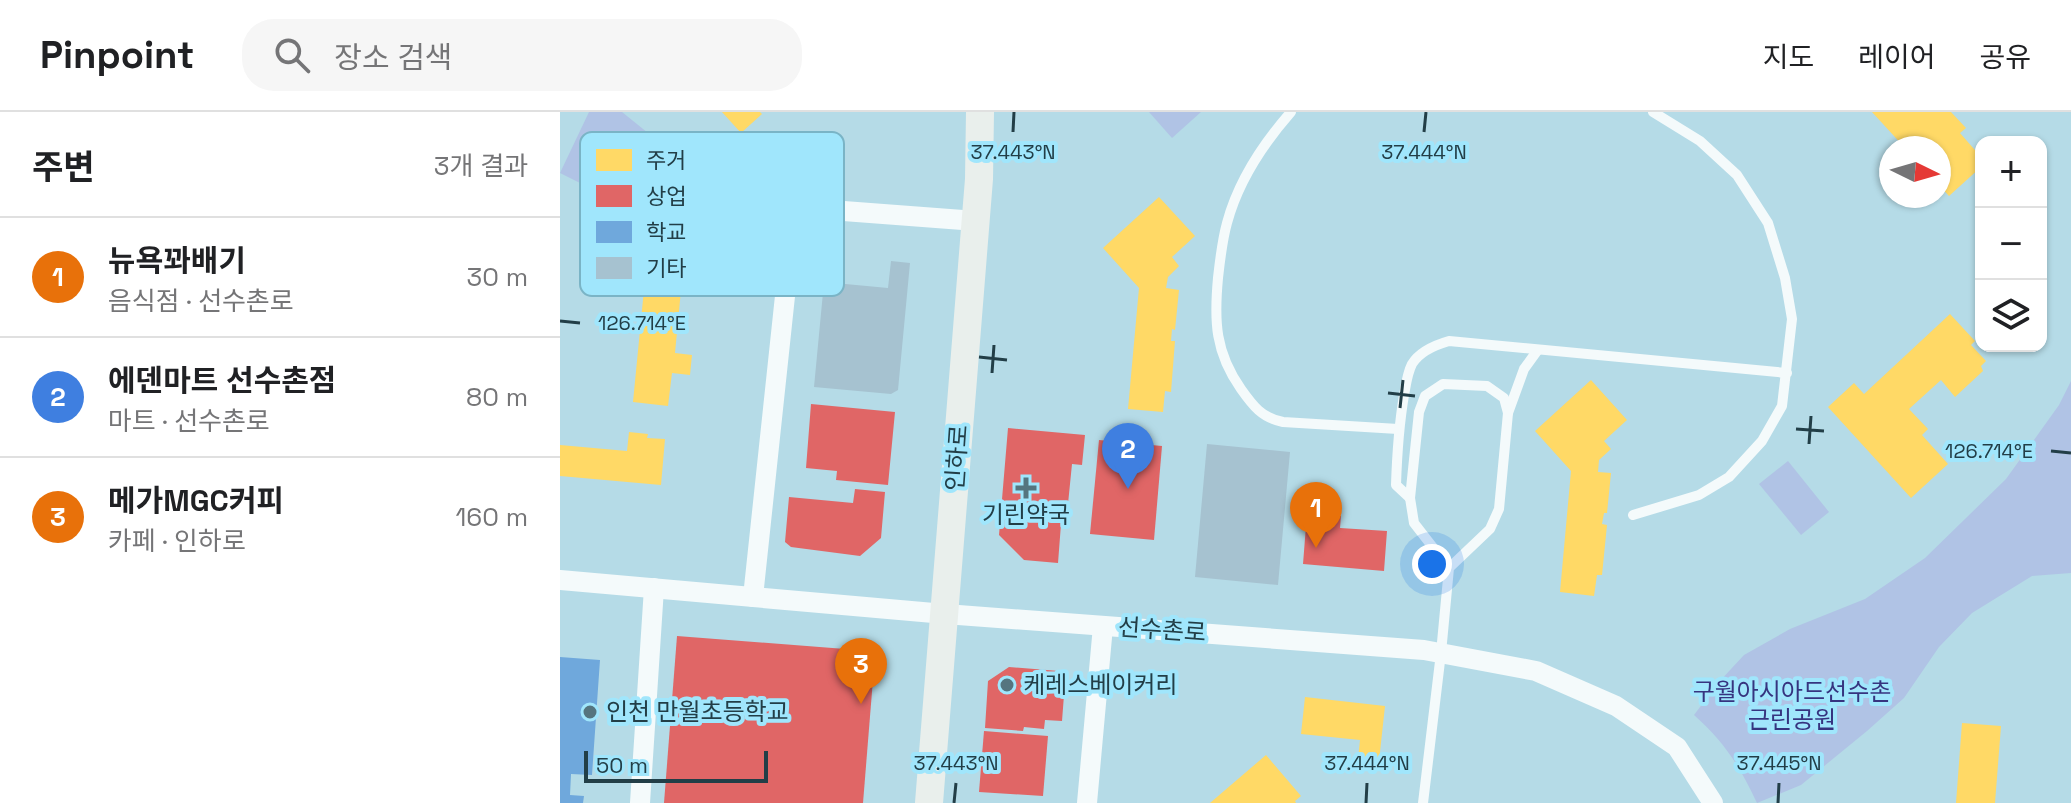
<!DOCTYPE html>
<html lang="ko">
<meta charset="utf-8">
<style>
:root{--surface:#fff;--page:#f6f6f6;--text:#202124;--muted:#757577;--line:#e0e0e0;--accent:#55757f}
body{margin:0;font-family:"Space Grotesk","Noto Sans KR",sans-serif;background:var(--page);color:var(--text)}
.controls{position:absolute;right:24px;top:24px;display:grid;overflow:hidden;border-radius:16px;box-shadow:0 2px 6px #0004}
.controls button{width:72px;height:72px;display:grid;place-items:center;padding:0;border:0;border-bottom:2px solid var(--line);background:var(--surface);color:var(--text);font:40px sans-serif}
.compass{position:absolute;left:1319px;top:24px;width:72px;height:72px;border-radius:50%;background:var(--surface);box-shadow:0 2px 6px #0004;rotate:95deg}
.scale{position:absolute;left:24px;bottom:20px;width:184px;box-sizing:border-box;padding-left:8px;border:4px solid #223e47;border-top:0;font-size:22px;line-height:28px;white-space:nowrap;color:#223e47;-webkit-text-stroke:6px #a0e6fc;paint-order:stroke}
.you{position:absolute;left:872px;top:452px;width:28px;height:28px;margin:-20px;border:6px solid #fff;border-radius:50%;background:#1a73e8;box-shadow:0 0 0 12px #1a73e833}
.badge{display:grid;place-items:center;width:52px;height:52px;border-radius:50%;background:var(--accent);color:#fff;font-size:26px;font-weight:700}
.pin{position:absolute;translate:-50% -66px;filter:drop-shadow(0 2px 4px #0008)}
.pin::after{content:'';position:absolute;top:42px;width:28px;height:24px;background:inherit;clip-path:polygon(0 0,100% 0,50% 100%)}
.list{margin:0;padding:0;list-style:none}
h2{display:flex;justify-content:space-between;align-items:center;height:104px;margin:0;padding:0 32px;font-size:34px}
h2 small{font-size:26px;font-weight:400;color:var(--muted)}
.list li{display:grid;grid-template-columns:52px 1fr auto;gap:24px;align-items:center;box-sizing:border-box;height:120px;padding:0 32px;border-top:2px solid var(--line)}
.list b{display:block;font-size:30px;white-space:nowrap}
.list p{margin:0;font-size:26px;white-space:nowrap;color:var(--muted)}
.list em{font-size:26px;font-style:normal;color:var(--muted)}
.icon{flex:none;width:44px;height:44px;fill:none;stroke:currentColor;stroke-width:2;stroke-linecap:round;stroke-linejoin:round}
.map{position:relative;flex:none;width:1511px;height:691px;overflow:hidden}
header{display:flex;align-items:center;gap:48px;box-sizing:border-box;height:112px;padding:0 40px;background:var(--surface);border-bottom:2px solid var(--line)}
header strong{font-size:38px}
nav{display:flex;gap:44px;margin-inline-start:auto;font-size:28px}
.search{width:560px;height:72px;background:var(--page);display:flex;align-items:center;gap:20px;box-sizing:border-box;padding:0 28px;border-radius:32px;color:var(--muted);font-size:30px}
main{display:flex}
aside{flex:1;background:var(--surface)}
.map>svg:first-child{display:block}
.green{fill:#b0c3e5}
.homes{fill:#ffd966}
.shops{fill:#e06666}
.schools{fill:#6fa8dc}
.building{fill:#a6c2d0}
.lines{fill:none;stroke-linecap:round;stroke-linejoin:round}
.service{stroke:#f4fafb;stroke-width:10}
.minor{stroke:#f4fafb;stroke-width:20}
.secondary{stroke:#e9efec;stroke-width:28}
.ticks{fill:none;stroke:#223e47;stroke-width:3}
.poi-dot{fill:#55757f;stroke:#a0e6fc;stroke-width:3}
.labels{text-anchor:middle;stroke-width:8;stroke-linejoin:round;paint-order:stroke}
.street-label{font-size:24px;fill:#223e47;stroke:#a0e6fc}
.poi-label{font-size:24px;fill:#223e47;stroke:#a0e6fc;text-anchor:start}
.park-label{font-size:24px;fill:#36347f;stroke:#a0e6fc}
.key{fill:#a0e6fc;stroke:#7ab4c6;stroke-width:2}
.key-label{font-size:22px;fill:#223e47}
.ticks-label{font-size:20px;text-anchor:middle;fill:#223e47;stroke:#a0e6fc;stroke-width:8;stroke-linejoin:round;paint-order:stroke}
</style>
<header>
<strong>Pinpoint</strong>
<div class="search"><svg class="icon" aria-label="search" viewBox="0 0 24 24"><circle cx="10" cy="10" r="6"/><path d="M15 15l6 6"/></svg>장소 검색</div>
<nav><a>지도</a><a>레이어</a><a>공유</a></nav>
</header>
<main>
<aside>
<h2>주변<small>3개 결과</small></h2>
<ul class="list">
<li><span class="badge" style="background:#e8710a">1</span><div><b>뉴욕꽈배기</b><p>음식점 · 선수촌로</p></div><em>30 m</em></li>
<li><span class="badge" style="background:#3f7fe0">2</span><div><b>에덴마트 선수촌점</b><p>마트 · 선수촌로</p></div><em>80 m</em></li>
<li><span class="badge" style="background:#e8710a">3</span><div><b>메가MGC커피</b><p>카페 · 인하로</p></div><em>160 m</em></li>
</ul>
</aside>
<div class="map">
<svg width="1511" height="691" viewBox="0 0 1511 691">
<rect width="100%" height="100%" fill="#b5dbe7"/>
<g class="green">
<path d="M29,0H62L88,21L103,36L70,96L0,61Z"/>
<path d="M589,0H641L612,26Z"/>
<path d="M1511,269V461L1472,464L1412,501L1379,535L1344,586L1307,619L1241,673L1197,691C1179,653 1165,631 1134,603L1158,571L1184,543L1230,517L1305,487L1365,446L1446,367L1499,293Z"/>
<path d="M1228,349L1269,400L1241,423L1199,372Z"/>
</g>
<g class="homes">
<path d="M162,0H200L202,2L181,21Z"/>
<path d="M1312,0H1391L1406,16L1400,21L1421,45V55L1389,84L1379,73V36H1345Z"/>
<path d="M599,85L635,124L612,145L619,154L608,165L606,176L619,178L615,218L612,217L611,229H615L611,280L605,279L603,300L568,297L579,176L543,136Z"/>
<path d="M90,116L127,119L123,159L141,161L140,180L121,178L115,241L132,243L130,263L112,261L108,294L73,290Z"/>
<path d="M1390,202L1415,229L1411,233L1426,249L1421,254L1423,259L1395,285L1381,268L1349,297L1368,317L1362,323L1388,352L1351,386L1268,295L1294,271L1304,282Z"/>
<path d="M1031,268L1067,308L1044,329L1051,337L1039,348L1038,360L1051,361L1047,401H1044L1042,412L1047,413L1042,463H1037L1034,484L1000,480L1011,359L975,319Z"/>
<path d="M69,320L88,322L87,326L105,327L101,373L0,364V333L67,339Z"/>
<path d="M745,585L825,594L819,649L798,647L800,628L741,622Z"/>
<path d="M1402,611L1441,614L1435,691H1396Z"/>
<path d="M706,643L741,684L735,689L736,691H650Z"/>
</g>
<g class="shops">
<path d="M251,292L335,300L328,373L276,368L277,359L246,356Z"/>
<path d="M448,316L525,323L522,353L512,352L506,412H501L498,451L464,448L439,423Z"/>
<path d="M539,328L602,334L594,428L530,422Z"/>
<path d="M295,377L325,380L321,426L300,444L231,435L225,430L229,385L293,391Z"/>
<path d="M747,401L781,404L780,416L827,419L824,459L743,452Z"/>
<path d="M117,524L298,538L314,555L303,691H104Z"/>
<path d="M449,555L499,559L505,570L502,609L485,608L484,617L464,615L463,619L425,616L428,569Z"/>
<path d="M424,619L488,624L483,684L419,680Z"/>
</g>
<path class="schools" d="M0,545L40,548L32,663L11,662L10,683L24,684L23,691H0Z"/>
<g class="building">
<path d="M331,149L350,151L338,278L331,282L254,275L264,170L328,176Z"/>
<path d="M647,332L730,340L718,473L635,465Z"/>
</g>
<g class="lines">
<g class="service">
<path d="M731,0C703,32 678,70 667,111C662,129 660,148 658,166C654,209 655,240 681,277C693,294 702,306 723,310L838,317"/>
<path d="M948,301L964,257L977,239"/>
<path d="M850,386L836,373C837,342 839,313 844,283C846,273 847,262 852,252C860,239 875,233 889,229L1227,261"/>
<path d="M1073,403L1139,383L1169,365L1202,329L1222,294L1232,207L1225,166L1208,111L1177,63L1140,29L1093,0"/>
<path d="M863,691L881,541L889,456L930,417L939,397L948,301L944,286L927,274L883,272L865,284L859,300L850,386L854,411L889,456"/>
</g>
<g class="minor">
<path d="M0,468L385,502L864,538L976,559L1056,594L1117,635L1153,691"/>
<path d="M193,485L230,137L234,118L244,102L257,97L416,109"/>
<path d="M80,691L94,476"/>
<path d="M527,691L543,514"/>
</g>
<path class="secondary" d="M369,691L419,67L420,0"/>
</g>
<path class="ticks" d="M453,20L454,0M864,20L866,0M0,209L20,211M419,245L447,248M432,261L434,233M828,281L855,284M840,296L843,268M1236,317L1264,319M1249,332L1251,304M1491,339L1511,341M394,691L396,671M806,691L807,671M1218,691L1219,671"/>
<g class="poi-dot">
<path d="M462 364h8v8h8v8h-8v8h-8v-8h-8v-8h8z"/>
<circle cx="447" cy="573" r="8"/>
<circle cx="30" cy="600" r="8"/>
</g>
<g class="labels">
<g class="street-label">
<text transform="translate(397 346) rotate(-86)" y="8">인하로</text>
<text transform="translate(602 518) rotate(4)" y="8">선수촌로</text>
</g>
<g class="poi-label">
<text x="466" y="411" text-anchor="middle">기린약국</text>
<text x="463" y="581">케레스베이커리</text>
<text x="46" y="608">인천 만월초등학교</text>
</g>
<g class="park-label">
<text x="1232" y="588">구월아시아드선수촌<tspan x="1232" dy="28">근린공원</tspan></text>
</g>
</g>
<rect x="20" y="20" width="264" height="164" rx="12" class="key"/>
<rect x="36" y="37" width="36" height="22" fill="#ffd966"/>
<rect x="36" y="73" width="36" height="22" fill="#e06666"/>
<rect x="36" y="109" width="36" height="22" fill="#6fa8dc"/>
<rect x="36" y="145" width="36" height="22" fill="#a6c2d0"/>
<g class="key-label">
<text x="86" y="56">주거</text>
<text x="86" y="92">상업</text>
<text x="86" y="128">학교</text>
<text x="86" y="164">기타</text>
</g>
<g class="ticks-label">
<text x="453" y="47">37.443°N</text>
<text x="864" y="47">37.444°N</text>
<text x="82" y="218">126.714°E</text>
<text x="1429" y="346">126.714°E</text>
<text x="396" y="658">37.443°N</text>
<text x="807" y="658">37.444°N</text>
<text x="1219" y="658">37.445°N</text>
</g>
</svg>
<div class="controls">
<button>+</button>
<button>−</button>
<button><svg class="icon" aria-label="layers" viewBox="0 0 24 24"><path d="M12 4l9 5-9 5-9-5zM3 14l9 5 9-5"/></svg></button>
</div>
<svg class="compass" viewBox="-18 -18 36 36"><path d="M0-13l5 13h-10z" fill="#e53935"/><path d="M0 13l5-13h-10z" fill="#757577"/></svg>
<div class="scale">50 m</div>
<div class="you"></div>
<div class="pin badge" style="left:756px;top:436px;background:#e8710a">1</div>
<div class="pin badge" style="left:568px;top:377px;background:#3f7fe0">2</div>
<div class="pin badge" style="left:301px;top:592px;background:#e8710a">3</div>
</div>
</main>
